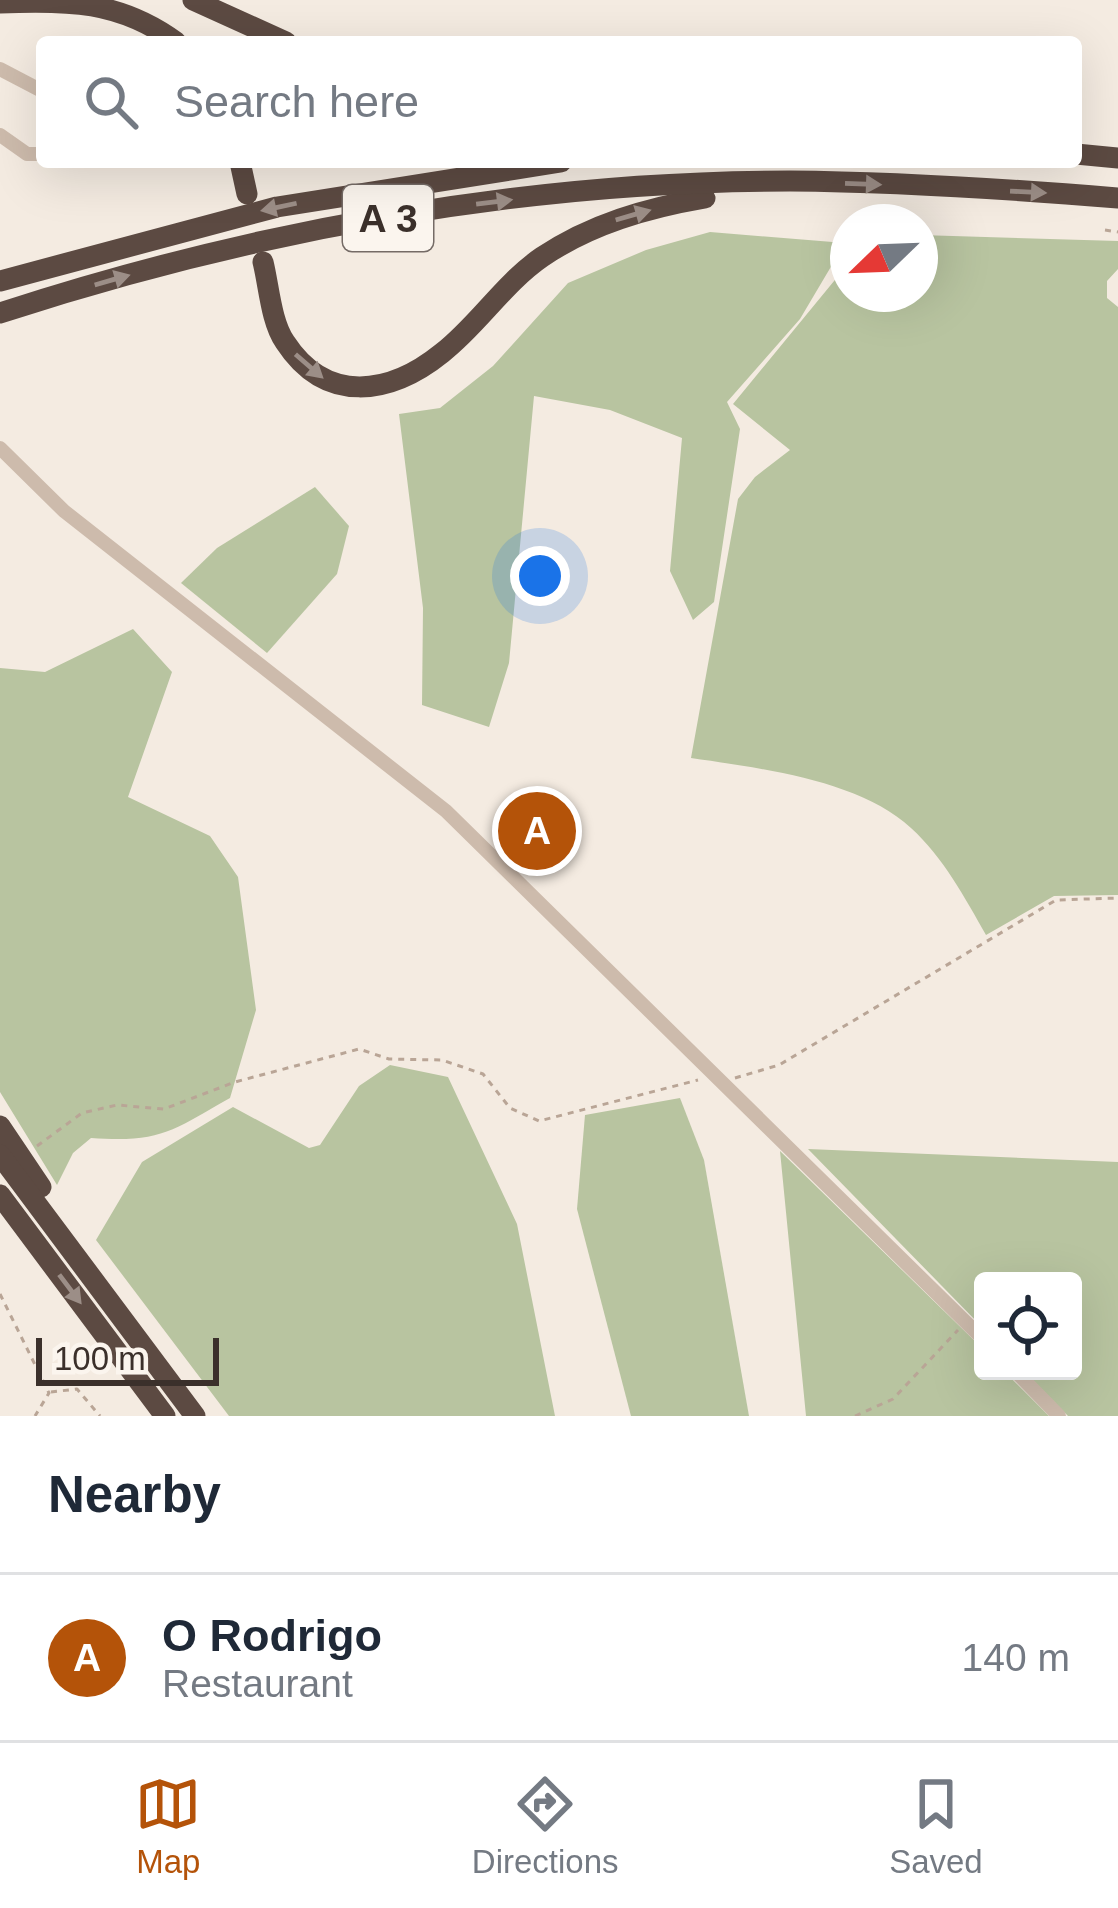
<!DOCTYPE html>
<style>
:root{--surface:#fff;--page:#f6f6f7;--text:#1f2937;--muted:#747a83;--line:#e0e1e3;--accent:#b45309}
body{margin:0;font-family:Helvetica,sans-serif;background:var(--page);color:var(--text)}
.controls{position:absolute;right:36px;bottom:36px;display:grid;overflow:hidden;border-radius:12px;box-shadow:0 12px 48px #0002}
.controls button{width:108px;height:108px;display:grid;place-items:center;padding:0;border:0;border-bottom:3px solid var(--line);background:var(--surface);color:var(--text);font:60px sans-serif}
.compass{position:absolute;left:830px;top:204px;width:108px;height:108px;border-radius:50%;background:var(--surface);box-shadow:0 12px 48px #0002;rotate:247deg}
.scale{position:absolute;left:36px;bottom:30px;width:183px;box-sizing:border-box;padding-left:12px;border:6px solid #3b302b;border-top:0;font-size:33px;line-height:42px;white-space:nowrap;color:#3b302b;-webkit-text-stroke:9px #fbf5ee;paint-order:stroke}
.you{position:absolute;left:540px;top:576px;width:42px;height:42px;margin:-30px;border:9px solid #fff;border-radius:50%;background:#1a73e8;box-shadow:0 0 0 18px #1a73e833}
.badge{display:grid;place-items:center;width:78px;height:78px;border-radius:50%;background:var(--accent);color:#fff;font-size:39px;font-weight:700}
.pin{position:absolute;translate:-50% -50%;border:6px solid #fff;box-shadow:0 3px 12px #0006}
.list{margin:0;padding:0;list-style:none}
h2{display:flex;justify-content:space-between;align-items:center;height:156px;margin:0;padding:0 48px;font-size:51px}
h2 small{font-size:39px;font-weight:400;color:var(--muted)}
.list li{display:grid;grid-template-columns:78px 1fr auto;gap:36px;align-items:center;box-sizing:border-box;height:168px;padding:0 48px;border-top:3px solid var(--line)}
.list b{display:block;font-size:45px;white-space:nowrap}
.list p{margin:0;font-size:39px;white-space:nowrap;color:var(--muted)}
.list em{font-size:39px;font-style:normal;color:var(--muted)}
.icon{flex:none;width:66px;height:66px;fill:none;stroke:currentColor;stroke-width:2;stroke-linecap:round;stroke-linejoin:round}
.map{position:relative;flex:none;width:1118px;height:1416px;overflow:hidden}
.search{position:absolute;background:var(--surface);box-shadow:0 12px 48px #0002;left:36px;right:36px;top:36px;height:132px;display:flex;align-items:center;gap:30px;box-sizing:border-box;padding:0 42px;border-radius:12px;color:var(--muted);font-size:45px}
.sheet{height:324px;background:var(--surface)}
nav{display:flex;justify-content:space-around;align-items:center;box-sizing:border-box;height:168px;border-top:3px solid var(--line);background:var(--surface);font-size:33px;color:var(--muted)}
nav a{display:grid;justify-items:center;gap:6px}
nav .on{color:var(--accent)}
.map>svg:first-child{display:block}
.green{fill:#b8c4a0}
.building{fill:#c8694b}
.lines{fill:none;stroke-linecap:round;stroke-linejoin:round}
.path{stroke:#b9a596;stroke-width:3;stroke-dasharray:6 6;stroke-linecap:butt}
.minor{stroke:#cdbbac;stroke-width:14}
.highway{stroke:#5c4a42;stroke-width:21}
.oneway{fill:#9c8e87}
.labels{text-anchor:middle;stroke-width:9;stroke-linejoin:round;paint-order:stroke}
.shield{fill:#fbf5ee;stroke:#756b66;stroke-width:3}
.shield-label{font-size:39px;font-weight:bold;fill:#3b302b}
</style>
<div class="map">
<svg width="1118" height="1416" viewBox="0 0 1118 1416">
<rect width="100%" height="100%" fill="#f4ebe1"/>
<g class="green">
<path d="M710,232L845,243L800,319L727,402L740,429L714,602L693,620L670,571L682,438L610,410L534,396L509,663L489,727L422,705L423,608L399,414L440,408L493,366L568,283L646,250Z"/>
<path d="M920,235L1118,241V269L1107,281V298L1118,307V895L1054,896L986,935C965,898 943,857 911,828C860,780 759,768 691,758L738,499L755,477L790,450L733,404L848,264V294H920Z"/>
<path d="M315,487L349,526L337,574L267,653L181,583L217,548Z"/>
<path d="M133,629L172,672L128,797L210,836L238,877L256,1010L230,1098C172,1131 160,1143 91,1138L73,1153L57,1185L0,1092V668L45,672Z"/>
<path d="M390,1065L448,1077L517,1224L555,1416H229L96,1240L142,1162L233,1107L309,1148L320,1145L359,1086Z"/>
<path d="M680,1098L704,1160L749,1416H631L577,1209L585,1115Z"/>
<path d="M808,1149L1118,1162V1416H1068L1024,1371H1073V1281H983V1328Z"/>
<path d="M780,1151L983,1349V1371H1004L1049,1416H806Z"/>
</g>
<path class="building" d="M568,807L576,829L544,842L536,820Z"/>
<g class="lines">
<g class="path">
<path d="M1105,230L1118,232"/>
<path d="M735,1078L779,1065L1056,900L1118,898"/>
<path d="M37,1146L82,1113L117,1105L164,1109L235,1082L359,1049L389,1059L442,1060L483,1074L510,1108L539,1121L698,1080"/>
<path d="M0,1294L49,1393L35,1416"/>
<path d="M51,1392L77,1389L100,1416"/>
<path d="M855,1416L893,1399L958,1330"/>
</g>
<g class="minor">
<path d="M0,69L42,91"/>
<path d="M0,135L27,154H42"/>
<path d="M0,448L64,511L446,811L983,1339"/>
<path d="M1015,1371L1059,1416"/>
</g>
<g class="highway">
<path d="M193,0L286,42"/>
<path d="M0,3C67,0 120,1 176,42"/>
<path d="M1076,154L1118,158"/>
<path d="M240,162L247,194"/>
<path d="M263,262C269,286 271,322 285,342C326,405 390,395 442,353C478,325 504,283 542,257C591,224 647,208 705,198"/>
<path d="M0,281L277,207L561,162"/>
<path d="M0,313C252,231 523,181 790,181C899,182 1009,189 1118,198"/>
<path d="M0,1126L41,1187"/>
<path d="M0,1155L195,1416"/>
<path d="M0,1195L165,1416"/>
</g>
</g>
<defs><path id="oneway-solid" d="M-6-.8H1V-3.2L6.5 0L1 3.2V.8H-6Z" transform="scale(3)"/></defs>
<g class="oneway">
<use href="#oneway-solid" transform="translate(863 184) rotate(2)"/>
<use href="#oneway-solid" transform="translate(1028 192) rotate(3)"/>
<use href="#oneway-solid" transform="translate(494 202) rotate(-7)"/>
<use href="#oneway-solid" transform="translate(279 207) rotate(168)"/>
<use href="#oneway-solid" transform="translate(633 215) rotate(-16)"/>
<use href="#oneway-solid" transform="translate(112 280) rotate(-16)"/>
<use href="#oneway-solid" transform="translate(309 366) rotate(41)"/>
<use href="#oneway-solid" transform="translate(70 1289) rotate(53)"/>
</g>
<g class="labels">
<rect class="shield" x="343" y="185" width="90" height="66" rx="9"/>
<g class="shield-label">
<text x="388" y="232">A 3</text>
</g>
</g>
</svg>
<div class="controls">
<button><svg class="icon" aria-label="locate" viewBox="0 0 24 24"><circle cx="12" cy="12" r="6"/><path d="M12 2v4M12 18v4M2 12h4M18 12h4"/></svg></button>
</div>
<svg class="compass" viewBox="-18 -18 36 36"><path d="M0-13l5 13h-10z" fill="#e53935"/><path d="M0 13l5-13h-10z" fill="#747a83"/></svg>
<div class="scale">100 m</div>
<div class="you"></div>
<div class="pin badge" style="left:537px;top:831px">A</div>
<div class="search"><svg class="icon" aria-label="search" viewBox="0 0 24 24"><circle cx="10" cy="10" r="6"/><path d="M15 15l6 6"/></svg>Search here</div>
</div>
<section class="sheet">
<h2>Nearby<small></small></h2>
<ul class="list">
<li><span class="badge">A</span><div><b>O Rodrigo</b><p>Restaurant</p></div><em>140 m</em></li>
</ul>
</section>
<nav>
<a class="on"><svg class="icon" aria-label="map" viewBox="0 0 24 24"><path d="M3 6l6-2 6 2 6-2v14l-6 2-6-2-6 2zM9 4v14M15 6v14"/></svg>Map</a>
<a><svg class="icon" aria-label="directions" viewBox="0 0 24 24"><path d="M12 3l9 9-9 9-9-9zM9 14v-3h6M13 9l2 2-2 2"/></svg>Directions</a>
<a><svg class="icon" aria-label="saved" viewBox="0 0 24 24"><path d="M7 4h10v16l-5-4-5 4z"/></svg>Saved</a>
</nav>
